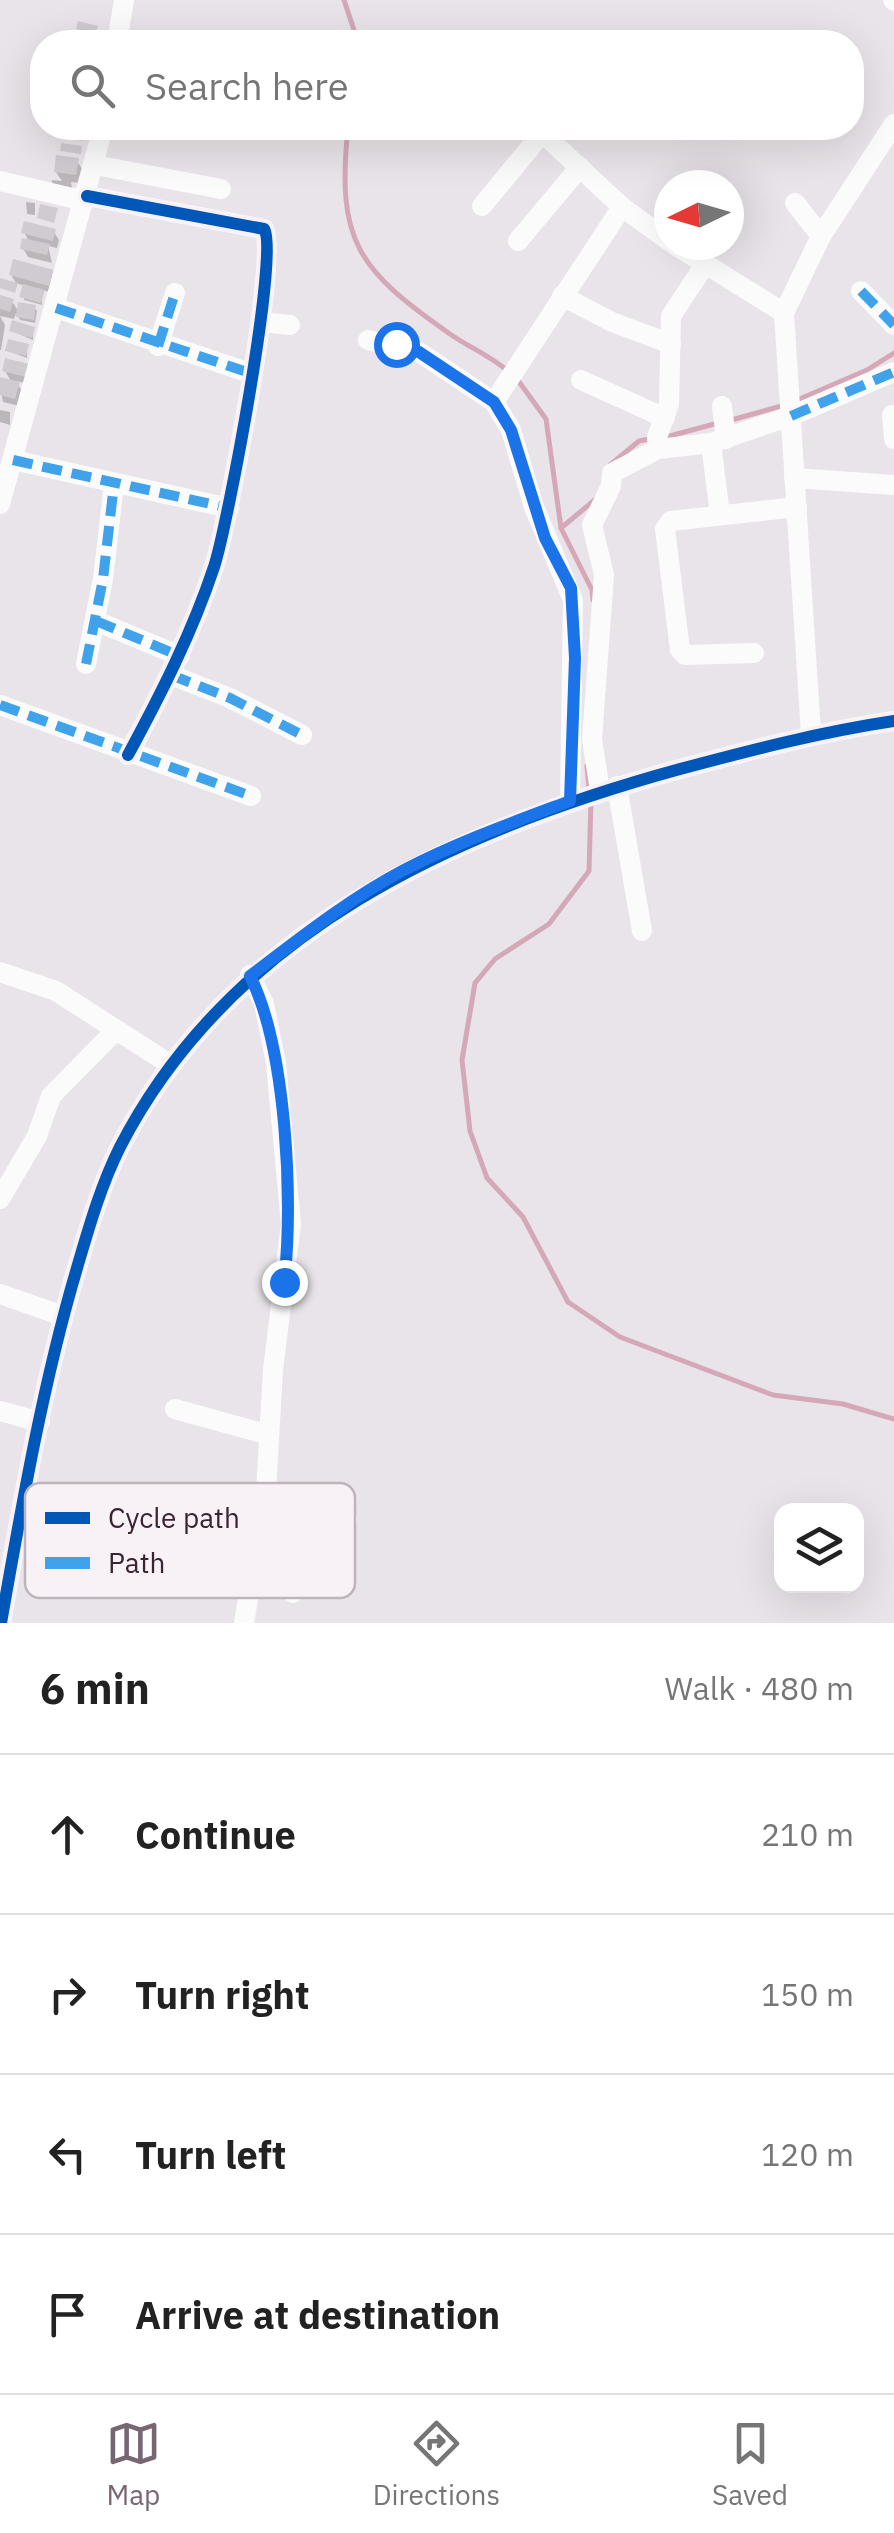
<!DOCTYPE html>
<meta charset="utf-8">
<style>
:root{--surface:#fff;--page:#f2f2f2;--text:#222;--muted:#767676;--line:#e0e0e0;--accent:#776773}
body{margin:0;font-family:"IBM Plex Sans",sans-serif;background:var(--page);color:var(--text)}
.controls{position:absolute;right:30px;bottom:30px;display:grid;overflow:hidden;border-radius:20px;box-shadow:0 10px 40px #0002}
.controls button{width:90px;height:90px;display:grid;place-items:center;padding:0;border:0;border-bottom:2px solid var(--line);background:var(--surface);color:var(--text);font:50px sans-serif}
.compass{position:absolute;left:654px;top:170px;width:90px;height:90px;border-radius:50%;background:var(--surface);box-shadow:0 10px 40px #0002;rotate:265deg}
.stop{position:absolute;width:30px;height:30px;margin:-22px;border:8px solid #1a73e8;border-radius:50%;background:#fff}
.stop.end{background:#1a73e8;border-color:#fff;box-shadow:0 2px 10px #0008}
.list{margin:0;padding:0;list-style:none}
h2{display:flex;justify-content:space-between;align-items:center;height:130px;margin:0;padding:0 40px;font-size:42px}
h2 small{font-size:32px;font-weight:400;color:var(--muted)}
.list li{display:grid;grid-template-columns:65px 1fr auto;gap:30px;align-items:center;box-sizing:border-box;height:160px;padding:0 40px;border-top:2px solid var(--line)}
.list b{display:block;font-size:38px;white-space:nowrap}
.list em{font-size:32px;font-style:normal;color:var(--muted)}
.icon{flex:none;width:55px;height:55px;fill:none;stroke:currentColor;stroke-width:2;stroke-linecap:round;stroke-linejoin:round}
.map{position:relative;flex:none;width:894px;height:1623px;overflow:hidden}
.search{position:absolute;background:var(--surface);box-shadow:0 10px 40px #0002;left:30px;right:30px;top:30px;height:110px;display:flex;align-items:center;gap:25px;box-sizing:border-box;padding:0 35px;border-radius:40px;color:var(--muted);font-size:38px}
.sheet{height:770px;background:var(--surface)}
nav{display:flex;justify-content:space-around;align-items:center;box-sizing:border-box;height:140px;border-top:2px solid var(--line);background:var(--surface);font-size:28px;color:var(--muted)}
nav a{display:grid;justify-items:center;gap:5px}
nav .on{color:var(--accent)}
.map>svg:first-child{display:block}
.shadow{fill:#0003}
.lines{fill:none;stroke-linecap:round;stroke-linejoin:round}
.stream{stroke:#d4a8b7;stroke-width:5}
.building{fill:#d0cbd0}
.minor{stroke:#fcfbfc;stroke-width:20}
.quiet{stroke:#3fa2eb;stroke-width:10;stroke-dasharray:20 10;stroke-linecap:butt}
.cycleway-casing{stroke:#f8f2f7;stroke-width:19}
.cycleway{stroke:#0057b8;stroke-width:12}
.route{stroke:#1a73e8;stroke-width:12}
.key{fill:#f8f2f7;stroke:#bfb4bc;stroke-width:2.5}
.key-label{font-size:28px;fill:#3a2434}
</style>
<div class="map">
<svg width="894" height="1623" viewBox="0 0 894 1623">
<rect width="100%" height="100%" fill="#e9e4e9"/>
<g class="shadow">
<path d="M77,161L82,169L80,183L71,182L73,194L52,188V180L62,181L56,172Z"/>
<path d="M26,202L35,203V215L27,214Z"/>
<path d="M24,232H54L59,240L57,248L48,246L52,263L28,257L23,248L29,242Z"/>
<path d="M52,272L53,293L42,290V305L24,300L25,286L16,283L11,275Z"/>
<path d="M0,297L14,304L19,313L35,308L37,311L35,323L20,320L16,313L14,319L0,316L5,325L1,350H0Z"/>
<path d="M33,329V340L12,331Z"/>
<path d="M27,346V358L8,351Z"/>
<path d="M27,366L30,384L16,381L23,393L20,406L3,402L0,386L12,383L5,371Z"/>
<path d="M0,410L10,412V425L0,422Z"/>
</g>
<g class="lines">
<g class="stream">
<path d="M344,0L358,42"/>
<path d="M348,128C336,241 358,270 450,334C470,348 491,356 509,372"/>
<path d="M517,379L546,419L561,528L592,590L593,600"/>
<path d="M795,401L867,370L894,353"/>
<path d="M728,421L785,405"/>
<path d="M666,437L718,423"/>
<path d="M610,465L639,441L650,439"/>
<path d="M561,528L597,498"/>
<path d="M587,766L589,789"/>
<path d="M591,800L589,871L549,924L495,959L475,983L462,1060L470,1131L487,1178L523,1217L568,1302L620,1337L773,1395L843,1404L894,1419"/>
</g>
</g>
<g class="building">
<path d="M78,21L98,26L95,34L76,29Z"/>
<path d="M72,33L94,38L93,42H70Z"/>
<path d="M64,128L85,130L83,141L63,138Z"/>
<path d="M61,143L82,146L81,154L60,151Z"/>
<path d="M56,155L79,158L76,175L54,172Z"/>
<path d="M40,204L58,208L54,223L37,218Z"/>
<path d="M24,221L56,229L53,241L21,233Z"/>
<path d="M22,238L50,244L47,255L20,249Z"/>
<path d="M13,259L54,270L49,286L9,275Z"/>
<path d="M0,278L18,283L15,293L0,288Z"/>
<path d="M23,284L45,290L41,303L19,297Z"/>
<path d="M0,295L14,299L10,312L0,309Z"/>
<path d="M18,302L36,305L34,320L16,317Z"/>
<path d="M12,320L35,327L32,338L9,331Z"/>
<path d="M8,339L29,344L26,356L5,351Z"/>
<path d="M5,358L29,364L26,377L2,371Z"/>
<path d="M0,377L20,382L15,399L0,395Z"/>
</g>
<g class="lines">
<g class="minor">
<path d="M893,0L894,1"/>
<path d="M117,42L124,0"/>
<path d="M537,128L622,207L669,241"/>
<path d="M95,165L221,189"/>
<path d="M0,181L85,201"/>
<path d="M87,196L264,229C280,250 227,528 214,567C192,633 161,694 128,755"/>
<path d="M795,203L821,236"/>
<path d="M482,206L543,132"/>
<path d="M518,241L580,167"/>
<path d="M675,245L784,313L811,734"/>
<path d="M861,291L894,325"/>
<path d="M562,296L612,322L671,344"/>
<path d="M56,308L250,373"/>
<path d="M784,313L821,236L894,124"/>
<path d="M262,322L290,325"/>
<path d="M368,340L419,352L494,402L511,430L534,507L573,600L570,801"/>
<path d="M158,346L175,293"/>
<path d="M581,380L665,418"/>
<path d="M494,402L622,207"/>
<path d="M722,406L726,439"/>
<path d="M892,415L894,439"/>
<path d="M711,443L720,515"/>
<path d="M658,449L657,437L669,404L671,316L704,266"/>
<path d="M13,460L229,508"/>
<path d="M794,478L894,485"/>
<path d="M0,504L103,128"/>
<path d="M96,621L180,656"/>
<path d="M754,653L685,655L680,650L665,529L671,521L797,507"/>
<path d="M86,664L103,579L114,484"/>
<path d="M171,675L230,698L302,735"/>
<path d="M0,705L251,796"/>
<path d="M617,786L642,931"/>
<path d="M600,791L592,739L604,575L592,525L611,486L612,473L658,449L711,443L791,416L894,372"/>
<path d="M0,972L56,991L171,1065"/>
<path d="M0,1199L37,1136L51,1096L116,1030"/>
<path d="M0,1294L63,1316"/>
<path d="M175,1409L269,1435"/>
<path d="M0,1411L40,1422"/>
<path d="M265,1498L347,1519"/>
<path d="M255,1557L294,1567L293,1593"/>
<path d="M1,1623C22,1504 43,1383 77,1268C89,1227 101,1185 120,1147C231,931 457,830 680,769C751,750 821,732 894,721"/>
<path d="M244,1623L266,1492L273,1370L291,1224L276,1063L264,1004L250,975"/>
</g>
<g class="quiet">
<path d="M861,291L894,325"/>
<path d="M56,308L250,373"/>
<path d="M158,346L175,293"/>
<path d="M791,416L894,372"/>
<path d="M13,460L229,508"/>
<path d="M96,621L180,656"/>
<path d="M86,664L103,579L114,484"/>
<path d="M171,675L230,698L302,735"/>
<path d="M0,705L251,796"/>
</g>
<defs>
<g id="cycleway">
<path d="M87,196L264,229C280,250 227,528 214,567C192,633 161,694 128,755"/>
<path d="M1,1623C22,1504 43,1383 77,1268C89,1227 101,1185 120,1147C231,931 457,830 680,769C751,750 821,732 894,721"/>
</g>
</defs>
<use href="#cycleway" class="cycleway-casing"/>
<use href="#cycleway" class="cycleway"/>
</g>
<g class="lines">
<path class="route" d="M284,1282C294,1202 286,1047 250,976C300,938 349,899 404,870C458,842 514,822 570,801L575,658L571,588L545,538L511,430L494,402L419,352L396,344"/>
</g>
<rect x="25" y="1483" width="330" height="115" rx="15" class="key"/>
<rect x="45" y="1512" width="45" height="12" fill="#0057b8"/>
<rect x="45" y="1557" width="45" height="12" fill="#3fa2eb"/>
<g class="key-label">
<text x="108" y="1528">Cycle path</text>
<text x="108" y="1573">Path</text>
</g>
</svg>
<div class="controls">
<button><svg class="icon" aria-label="layers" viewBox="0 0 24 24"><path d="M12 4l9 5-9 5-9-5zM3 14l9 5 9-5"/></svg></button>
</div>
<svg class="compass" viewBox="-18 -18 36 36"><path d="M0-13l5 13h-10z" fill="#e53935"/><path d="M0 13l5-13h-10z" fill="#767676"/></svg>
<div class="stop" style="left:396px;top:344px"></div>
<div class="stop end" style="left:284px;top:1282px"></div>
<div class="search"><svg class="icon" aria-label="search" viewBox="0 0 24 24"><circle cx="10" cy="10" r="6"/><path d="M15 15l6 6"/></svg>Search here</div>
</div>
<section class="sheet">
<h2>6 min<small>Walk · 480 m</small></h2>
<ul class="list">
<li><svg class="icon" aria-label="ahead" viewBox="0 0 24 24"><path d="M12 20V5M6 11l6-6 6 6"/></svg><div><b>Continue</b></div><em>210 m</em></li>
<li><svg class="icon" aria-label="right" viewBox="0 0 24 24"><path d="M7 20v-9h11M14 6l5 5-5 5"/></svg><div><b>Turn right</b></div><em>150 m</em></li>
<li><svg class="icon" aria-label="left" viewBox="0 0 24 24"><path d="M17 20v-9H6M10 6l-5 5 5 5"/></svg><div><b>Turn left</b></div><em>120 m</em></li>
<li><svg class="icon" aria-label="arrive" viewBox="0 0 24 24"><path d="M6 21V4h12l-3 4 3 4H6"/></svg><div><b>Arrive at destination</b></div></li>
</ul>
</section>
<nav>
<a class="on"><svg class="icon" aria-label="map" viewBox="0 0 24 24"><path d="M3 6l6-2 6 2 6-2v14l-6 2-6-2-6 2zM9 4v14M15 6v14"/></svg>Map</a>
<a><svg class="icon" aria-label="directions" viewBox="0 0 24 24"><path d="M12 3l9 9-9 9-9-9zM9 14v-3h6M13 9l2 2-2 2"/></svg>Directions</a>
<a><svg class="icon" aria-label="saved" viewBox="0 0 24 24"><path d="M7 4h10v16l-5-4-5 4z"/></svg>Saved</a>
</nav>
